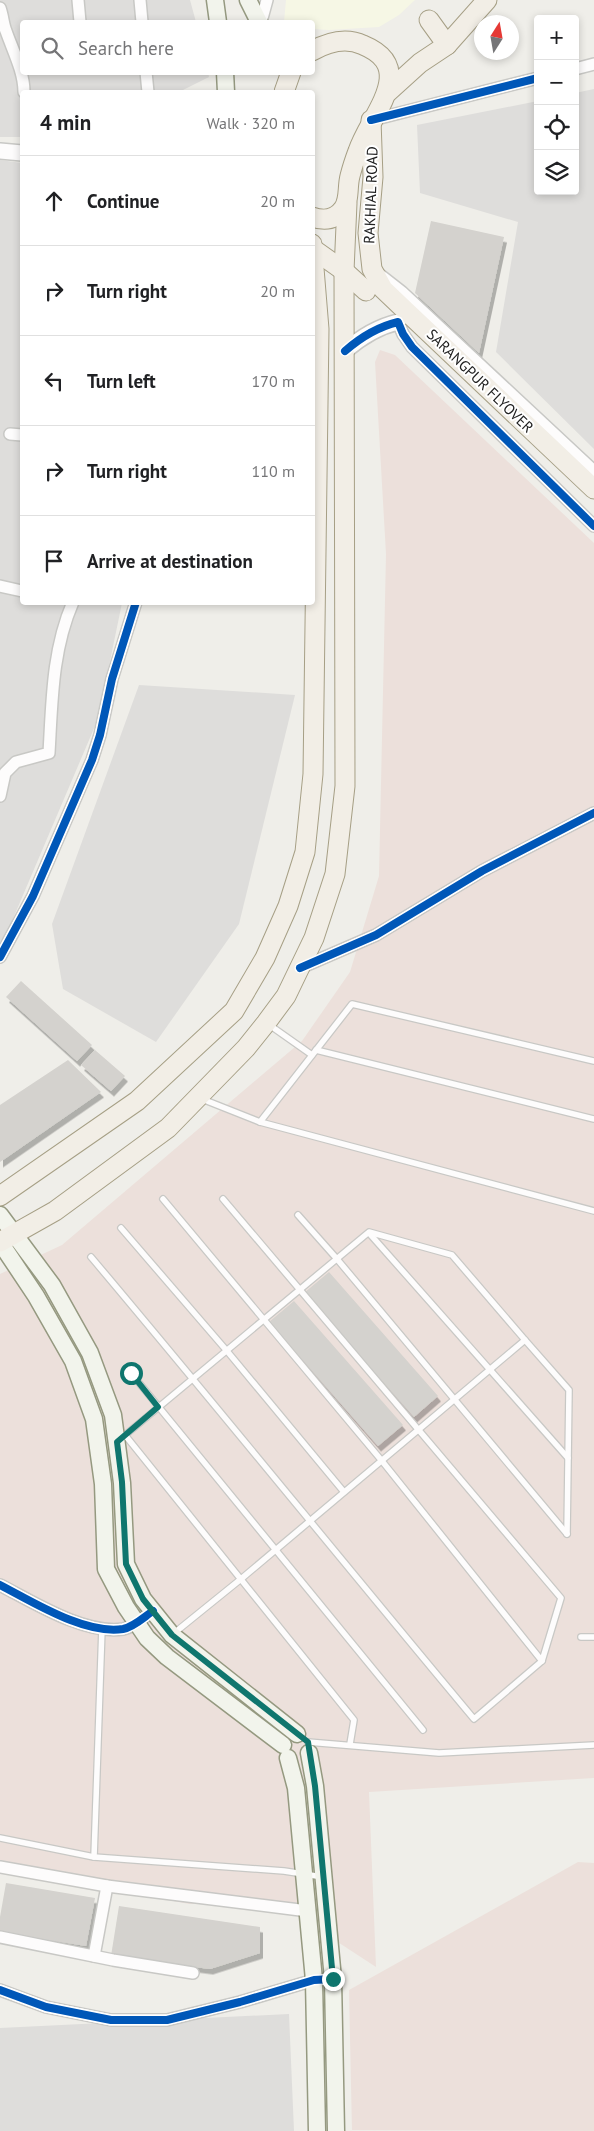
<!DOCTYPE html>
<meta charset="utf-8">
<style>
:root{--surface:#fff;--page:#f2f2f2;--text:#202124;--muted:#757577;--line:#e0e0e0}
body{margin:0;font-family:"PT Sans",sans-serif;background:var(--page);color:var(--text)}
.controls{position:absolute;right:15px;top:15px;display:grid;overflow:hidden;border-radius:5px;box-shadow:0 2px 8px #0003}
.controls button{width:45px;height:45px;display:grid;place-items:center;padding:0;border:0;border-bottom:1px solid var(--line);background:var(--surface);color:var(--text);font:25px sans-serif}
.compass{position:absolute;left:474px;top:15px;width:45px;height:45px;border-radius:50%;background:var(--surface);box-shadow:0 2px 8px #0003;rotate:11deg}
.stop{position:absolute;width:15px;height:15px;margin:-11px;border:4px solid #0f766e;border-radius:50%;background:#fff}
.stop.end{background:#0f766e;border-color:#fff;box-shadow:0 1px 5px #0008}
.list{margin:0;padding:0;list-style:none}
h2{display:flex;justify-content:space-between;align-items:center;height:65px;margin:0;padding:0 20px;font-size:21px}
h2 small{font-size:16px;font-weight:400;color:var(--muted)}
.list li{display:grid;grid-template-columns:32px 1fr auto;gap:15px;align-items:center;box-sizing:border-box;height:90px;padding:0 20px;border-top:1px solid var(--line)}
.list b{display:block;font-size:19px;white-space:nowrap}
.list em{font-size:16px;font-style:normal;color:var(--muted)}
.icon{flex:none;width:28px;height:28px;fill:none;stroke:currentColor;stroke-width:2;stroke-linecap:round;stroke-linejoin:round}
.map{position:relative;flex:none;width:594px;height:2131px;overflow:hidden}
.search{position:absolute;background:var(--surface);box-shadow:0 2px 8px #0003;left:20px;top:20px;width:295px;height:55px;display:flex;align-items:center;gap:12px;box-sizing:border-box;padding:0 18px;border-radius:5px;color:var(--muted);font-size:19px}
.panel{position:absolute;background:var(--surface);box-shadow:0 2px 8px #0003;left:20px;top:90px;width:295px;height:515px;border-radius:5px}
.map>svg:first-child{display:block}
.residential{fill:#dedddb}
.commercial{fill:#ece0db}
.education{fill:#f6f7e5}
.building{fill:#d4d2ce;filter:url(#shadow)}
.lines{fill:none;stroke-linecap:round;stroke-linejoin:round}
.service-casing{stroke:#c8c8c5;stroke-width:8}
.minor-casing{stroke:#c8c8c5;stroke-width:14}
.tertiary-casing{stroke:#c8c8c5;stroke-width:18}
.secondary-casing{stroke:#959980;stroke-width:19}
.primary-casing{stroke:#a69f85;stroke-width:21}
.service{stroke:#fdfcfc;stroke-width:5.5}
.minor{stroke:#fdfcfc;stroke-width:11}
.tertiary{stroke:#fdfcfc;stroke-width:15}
.secondary{stroke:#f2f4ec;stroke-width:16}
.primary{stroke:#f2eee6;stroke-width:19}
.cycleway-casing{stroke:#fff;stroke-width:11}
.cycleway{stroke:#0057b8;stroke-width:8}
.route{stroke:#0f766e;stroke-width:6}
.labels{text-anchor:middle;stroke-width:4;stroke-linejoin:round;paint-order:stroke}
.street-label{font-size:15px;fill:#212121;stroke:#fff}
</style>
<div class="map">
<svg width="594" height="2131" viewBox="0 0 594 2131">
<defs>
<filter id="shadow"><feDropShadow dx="3" dy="5.5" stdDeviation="0" flood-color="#0004"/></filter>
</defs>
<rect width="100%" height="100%" fill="#efeee9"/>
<g class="residential">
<path d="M0,0H190L196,22H22V72H208L209,77L179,92H22V137H0Z"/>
<path d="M594,89V449L496,352L518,222L420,193L417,125L538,101V191H575V93Z"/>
<path d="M0,160L22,163V602L122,603L98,719L9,928L0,942Z"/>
<path d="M139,685L295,695L239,924L156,1042L63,989L52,924Z"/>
<path d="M289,2014L294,2131H0V2028Z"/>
</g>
<g class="commercial">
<path d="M380,350L395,355L594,543V1778L369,1792L376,1967L278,1903L189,1904L25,1872L0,1869V1274L62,1245L302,1041L350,972L379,876L386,554L375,362Z"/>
<path d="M578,1862L594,1863V2131L352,2130L349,1990Z"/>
</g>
<path class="education" d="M286,0H415L399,15L379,27L329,30L313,29L312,22H284Z"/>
<g class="building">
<path d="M431,221L504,237L479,353L415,293Z"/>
<path d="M21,981L92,1045L77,1061L6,997Z"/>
<path d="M95,1050L125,1076L111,1091L81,1065Z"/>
<path d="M68,1060L101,1092L0,1162V1105Z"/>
<path d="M329,1272L438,1396L414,1417L304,1293Z"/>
<path d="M294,1301L403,1425L378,1446L269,1322Z"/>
<path d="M6,1883L95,1898L86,1946L0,1932V1917Z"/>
<path d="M119,1906L260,1927V1953L210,1969L111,1956Z"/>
</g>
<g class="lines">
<defs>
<g id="service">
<path d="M268,1024L312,1055"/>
<path d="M316,1050L594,1119"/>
<path d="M202,1099L260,1122L594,1211"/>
<path d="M260,1122L352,1004L594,1061"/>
<path d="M163,1199L382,1461L542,1661"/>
<path d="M298,1215L337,1259L567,1534"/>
<path d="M121,1228L227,1351L344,1492"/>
<path d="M369,1233L568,1458"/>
<path d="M91,1257C220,1410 346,1566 474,1719L542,1661L561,1598L223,1199"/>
<path d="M131,1373L423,1730"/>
<path d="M125,1435L354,1720L350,1744"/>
<path d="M118,1441L369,1232L452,1255L525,1340L569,1390L567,1534"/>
<path d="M173,1634L241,1579L525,1340"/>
<path d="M581,1637H594"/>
<path d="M308,1742L439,1753L594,1745"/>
<path d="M0,1838L94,1857L284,1871L323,1877"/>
<path d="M94,1857L102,1628"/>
</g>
<g id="minor">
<path d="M78,0L80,22"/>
<path d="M140,0L142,22"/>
<path d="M0,8C3,16 3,24 6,31C13,51 24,72 24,92"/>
<path d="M261,22L267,0"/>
<path d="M575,69L594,64"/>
<path d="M146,72L148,92"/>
<path d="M372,120L538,78"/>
<path d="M379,274L402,292L594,471"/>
<path d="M398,322L403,334L412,347L594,526"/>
<path d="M10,434L22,435"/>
<path d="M0,586L22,591"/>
<path d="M0,796L5,773L16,762L49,753C52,702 52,650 73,602"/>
<path d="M0,957L33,896L92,760L100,735L112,679L136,602"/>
<path d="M300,968L376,935L482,871L594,813"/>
<path d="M0,1585C33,1602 85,1635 123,1629C134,1627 144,1617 153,1611"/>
<path d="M0,1867L107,1886L308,1911"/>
<path d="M0,1937L113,1960L193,1973"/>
<path d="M94,1956L107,1886"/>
<path d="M0,1990L46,2007L111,2020H167L240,2002L314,1980L333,1979"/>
</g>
<g id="tertiary">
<path d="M0,151L22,153"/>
<path d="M345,351C361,337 377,327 398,322"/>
</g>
<g id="secondary">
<path d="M215,0L218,22"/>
<path d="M248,0L259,22"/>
<path d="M225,72L226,92"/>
<path d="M0,1215L52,1285L90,1353L113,1415L122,1483L126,1564L143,1599L172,1635L297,1734"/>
<path d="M0,1242L36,1296L73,1361L94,1419L103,1484L106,1569L126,1607L147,1638L167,1657L283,1745"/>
<path d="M309,1753L315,1786L333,1979L336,2131"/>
<path d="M288,1758L296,1788L314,1980L317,2131"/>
</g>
<g id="primary">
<path d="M429,20L447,45"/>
<path d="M312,51C328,42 346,37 363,45C419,68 370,115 358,151C355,159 352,168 350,176C347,187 350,200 343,209C335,220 324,221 312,217"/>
<path d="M284,92L291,72"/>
<path d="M388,92L420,63L447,45L487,0"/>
<path d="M371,120L373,177L368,233L372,269L383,289L405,310L594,489"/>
<path d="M313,249L344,271L366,291"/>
<path d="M0,1196L137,1101L234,1011L265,958L288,906L305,852L313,774L319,329L312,244"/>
<path d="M0,1242L55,1211L168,1128L246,1048L266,1023L286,996L314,938L335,874L345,786L344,271L347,203"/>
</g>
</defs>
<use href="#service" class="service-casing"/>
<use href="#minor" class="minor-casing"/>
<use href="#tertiary" class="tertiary-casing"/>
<use href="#secondary" class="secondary-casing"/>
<use href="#primary" class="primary-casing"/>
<use href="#service" class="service"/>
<use href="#minor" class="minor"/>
<use href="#tertiary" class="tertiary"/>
<use href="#secondary" class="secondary"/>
<use href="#primary" class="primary"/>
<defs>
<g id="cycleway">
<path d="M371,120L538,78"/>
<path d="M345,351C361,337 377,327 398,322L403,334L412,347L594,526"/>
<path d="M0,957L33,896L92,760L100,735L112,679L136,602"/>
<path d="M300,968L376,935L482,871L594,813"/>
<path d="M0,1585C33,1602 85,1635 123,1629C134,1627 144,1617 153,1611"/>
<path d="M0,1990L46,2007L111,2020H167L240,2002L314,1980L333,1979"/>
</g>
</defs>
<use href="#cycleway" class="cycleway-casing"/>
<use href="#cycleway" class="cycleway"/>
</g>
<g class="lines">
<path class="route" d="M131,1373L158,1407L117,1442L122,1482L126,1564L143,1599L172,1635L308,1742L315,1786L333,1979"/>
</g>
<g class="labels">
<g class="street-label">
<text transform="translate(371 195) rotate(-88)" y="5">RAKHIAL ROAD</text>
<text transform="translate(480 381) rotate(44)" y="5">SARANGPUR FLYOVER</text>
</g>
</g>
</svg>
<div class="controls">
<button>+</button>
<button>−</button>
<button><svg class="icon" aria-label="locate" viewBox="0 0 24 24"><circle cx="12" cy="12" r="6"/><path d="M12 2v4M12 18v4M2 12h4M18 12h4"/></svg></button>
<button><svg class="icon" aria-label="layers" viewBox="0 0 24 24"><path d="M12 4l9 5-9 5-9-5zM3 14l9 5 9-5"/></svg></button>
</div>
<svg class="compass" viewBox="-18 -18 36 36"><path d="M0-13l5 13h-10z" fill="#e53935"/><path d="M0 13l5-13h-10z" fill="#757577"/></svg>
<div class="stop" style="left:131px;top:1373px"></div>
<div class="stop end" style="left:333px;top:1979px"></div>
<div class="search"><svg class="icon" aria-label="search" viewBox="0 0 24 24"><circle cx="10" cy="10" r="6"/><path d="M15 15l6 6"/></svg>Search here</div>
<section class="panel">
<h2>4 min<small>Walk · 320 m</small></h2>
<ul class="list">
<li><svg class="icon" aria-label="ahead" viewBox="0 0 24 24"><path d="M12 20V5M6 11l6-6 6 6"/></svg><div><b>Continue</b></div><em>20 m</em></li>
<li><svg class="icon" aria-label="right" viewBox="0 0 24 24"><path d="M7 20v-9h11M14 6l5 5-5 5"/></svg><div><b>Turn right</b></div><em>20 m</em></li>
<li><svg class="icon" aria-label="left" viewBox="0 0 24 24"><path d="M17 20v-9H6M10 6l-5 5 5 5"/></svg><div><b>Turn left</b></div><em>170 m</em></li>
<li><svg class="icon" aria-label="right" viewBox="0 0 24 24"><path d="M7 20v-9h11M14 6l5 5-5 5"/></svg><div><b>Turn right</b></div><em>110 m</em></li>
<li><svg class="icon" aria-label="arrive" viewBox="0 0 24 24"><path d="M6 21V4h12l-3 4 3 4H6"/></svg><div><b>Arrive at destination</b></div></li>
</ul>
</section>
</div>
